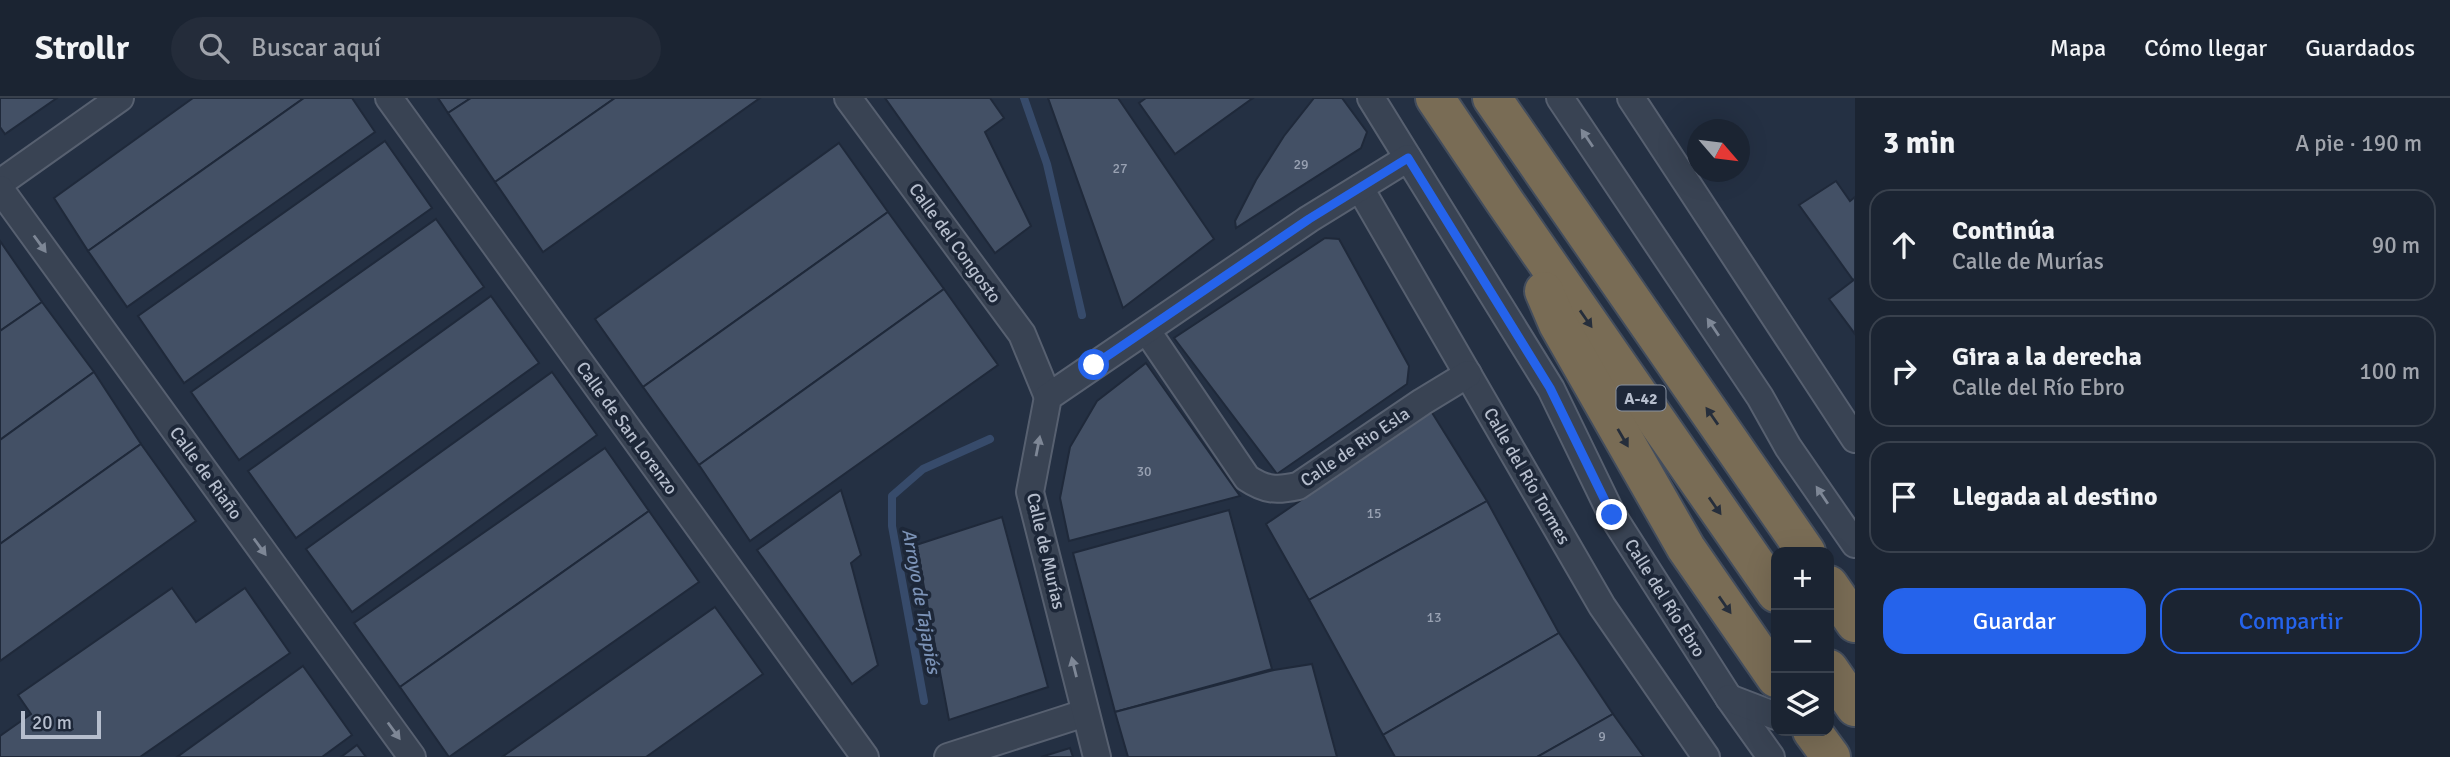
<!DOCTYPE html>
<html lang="es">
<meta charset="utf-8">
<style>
:root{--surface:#1b2432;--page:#242c3a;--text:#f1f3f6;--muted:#a0a4ac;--line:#39414d;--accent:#2563eb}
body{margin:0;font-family:Signika,sans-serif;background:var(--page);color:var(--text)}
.controls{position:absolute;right:21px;bottom:21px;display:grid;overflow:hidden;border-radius:14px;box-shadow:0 7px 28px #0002}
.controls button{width:63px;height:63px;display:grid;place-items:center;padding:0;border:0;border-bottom:2px solid var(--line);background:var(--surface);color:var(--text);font:35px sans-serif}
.compass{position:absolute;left:1687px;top:21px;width:63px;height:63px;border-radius:50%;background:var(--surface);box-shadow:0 7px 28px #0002;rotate:118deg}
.scale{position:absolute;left:21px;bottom:18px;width:80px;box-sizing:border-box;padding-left:7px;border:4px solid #b6becd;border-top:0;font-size:19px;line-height:24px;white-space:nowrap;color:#b6becd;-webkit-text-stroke:5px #1d2738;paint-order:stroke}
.stop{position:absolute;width:21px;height:21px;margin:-16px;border:5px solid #2563eb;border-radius:50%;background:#fff}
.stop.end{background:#2563eb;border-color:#fff;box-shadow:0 2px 7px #0008}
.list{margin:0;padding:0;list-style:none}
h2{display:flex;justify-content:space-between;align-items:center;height:91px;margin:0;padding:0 28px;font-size:30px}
h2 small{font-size:23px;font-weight:400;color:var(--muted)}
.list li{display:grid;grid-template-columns:46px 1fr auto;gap:21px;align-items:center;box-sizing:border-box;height:112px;margin:0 14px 14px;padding:0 14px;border:2px solid var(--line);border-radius:21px}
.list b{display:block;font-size:26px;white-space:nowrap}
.list p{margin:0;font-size:23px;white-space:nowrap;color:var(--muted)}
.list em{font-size:23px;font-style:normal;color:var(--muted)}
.actions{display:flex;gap:14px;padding:21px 28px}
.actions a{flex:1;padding:16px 0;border:2px solid var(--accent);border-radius:21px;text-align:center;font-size:24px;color:var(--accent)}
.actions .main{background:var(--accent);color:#fff}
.icon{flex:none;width:38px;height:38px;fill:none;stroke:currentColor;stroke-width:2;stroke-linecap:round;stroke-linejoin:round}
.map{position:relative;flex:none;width:1855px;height:659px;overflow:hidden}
header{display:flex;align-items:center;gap:42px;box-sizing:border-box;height:98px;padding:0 35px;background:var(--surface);border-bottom:2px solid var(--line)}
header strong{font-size:33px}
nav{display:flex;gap:38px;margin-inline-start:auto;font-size:24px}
.search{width:490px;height:63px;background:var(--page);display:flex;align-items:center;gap:18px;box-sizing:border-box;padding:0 24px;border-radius:38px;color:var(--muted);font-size:26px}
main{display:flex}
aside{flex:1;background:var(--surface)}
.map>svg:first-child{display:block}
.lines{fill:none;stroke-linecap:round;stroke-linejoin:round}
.stream{stroke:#374b6b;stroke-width:8}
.building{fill:#435065;stroke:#1f293a;stroke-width:2}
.minor-casing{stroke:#576070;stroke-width:30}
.highway-casing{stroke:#434d5d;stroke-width:42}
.minor{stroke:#394353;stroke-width:26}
.highway{stroke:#796c55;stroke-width:38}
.oneway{fill:#7e8796}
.oneway2{fill:#262e3b}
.route{stroke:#2563eb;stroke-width:9}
.labels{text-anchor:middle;stroke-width:7;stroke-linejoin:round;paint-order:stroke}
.number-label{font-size:14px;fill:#99a2b3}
.shield{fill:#1d2738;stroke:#8891a0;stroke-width:2}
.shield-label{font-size:16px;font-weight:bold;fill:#b6becd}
.street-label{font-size:18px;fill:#b6becd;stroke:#1d2738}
.water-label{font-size:19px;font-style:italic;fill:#7b92b6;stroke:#1d2738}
</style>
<header>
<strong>Strollr</strong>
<div class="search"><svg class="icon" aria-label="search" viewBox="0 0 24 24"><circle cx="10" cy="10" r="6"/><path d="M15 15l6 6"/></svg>Buscar aquí</div>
<nav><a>Mapa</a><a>Cómo llegar</a><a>Guardados</a></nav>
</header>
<main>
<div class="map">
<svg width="1855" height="659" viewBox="0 0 1855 659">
<rect width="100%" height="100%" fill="#243043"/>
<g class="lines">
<g class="stream">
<path d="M1024,0L1047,66L1082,217"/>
<path d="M924,603L892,428V398L923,371L990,341"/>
</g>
</g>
<g class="building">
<path d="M0,0H57L5,36L0,29Z"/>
<path d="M193,0H304L88,153L54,100Z"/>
<path d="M304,0H352L375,34L127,209L88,153Z"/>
<path d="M438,0H471L448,15Z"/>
<path d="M471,0H615L495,84L448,15Z"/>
<path d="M615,0H760L543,154L495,84Z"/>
<path d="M885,0H990L1004,20L985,34L1031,128L995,155Z"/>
<path d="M1048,0H1118L1214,141L1123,210Z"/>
<path d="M1146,0H1253L1175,56L1139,5Z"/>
<path d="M1314,0H1342L1367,34L1361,50L1236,130L1235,123L1256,82L1284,38Z"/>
<path d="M385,43L432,110L184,285L138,218Z"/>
<path d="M839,45L888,114L643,289L595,221Z"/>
<path d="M1836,83L1850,103L1855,99V181L1853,182L1799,107Z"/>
<path d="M888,114L944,191L699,367L643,289Z"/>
<path d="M436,121L484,189L239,362L191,294Z"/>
<path d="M1325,140L1339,141L1409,268L1407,286L1277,376L1174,240Z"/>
<path d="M0,143L42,204L0,233Z"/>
<path d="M1855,181V236L1829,201Z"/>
<path d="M944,191L998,267L750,443L699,367Z"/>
<path d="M491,198L539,265L296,440L248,373Z"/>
<path d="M42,204L94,274L0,342V233Z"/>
<path d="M1146,265L1240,398L1069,443L1060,400L1070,349L1097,303Z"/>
<path d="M94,274L141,346L0,446V342Z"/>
<path d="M552,274L597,337L352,514L306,451Z"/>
<path d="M1431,313L1487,403L1309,502L1266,426Z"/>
<path d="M141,346L196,423L0,563V446Z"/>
<path d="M605,350L649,413L400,589L354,525Z"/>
<path d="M841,392L861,457L851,465L878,567L852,586L757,452Z"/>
<path d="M1487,403L1559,535L1383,637L1309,502Z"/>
<path d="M1229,412L1272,571L1115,614L1073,455Z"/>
<path d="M649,413L699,484L449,659L400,589Z"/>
<path d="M1002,419L1048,589L949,622L916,447Z"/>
<path d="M172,490L196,524L245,490L290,555L140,659H0V638L31,616L18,597Z"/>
<path d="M715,509L763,576L646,659H502Z"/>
<path d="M1559,535L1613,616L1537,659H1395L1383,637Z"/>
<path d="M1312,566L1337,659H1128L1115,614L1274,572Z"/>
<path d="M303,568L352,637L322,659H177Z"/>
<path d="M1613,616L1644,659H1537Z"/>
<path d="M357,647L366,659H341Z"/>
<path d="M1070,650L1073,659H1041Z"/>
</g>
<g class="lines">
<defs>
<g id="minor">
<path d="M389,0L865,659"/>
<path d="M848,0L1022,236L1048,299"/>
<path d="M1371,0L1551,291L1612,417L1729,600L1771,659"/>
<path d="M1560,0L1760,299L1788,349L1855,446"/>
<path d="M1631,0L1855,341"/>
<path d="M0,85L120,0"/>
<path d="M1360,90L1602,508L1706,659"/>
<path d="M0,91L412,659"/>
<path d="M1147,233L1247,380C1265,392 1276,393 1298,388L1422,304L1468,276"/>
<path d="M1729,600L1776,618"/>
<path d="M948,659L1085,615"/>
<path d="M1097,659L1030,394L1048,299L1309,121L1408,60"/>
</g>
<g id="highway">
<path d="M1435,0L1505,104L1776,495"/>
<path d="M1492,0L1806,454"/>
<path d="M1544,193L1558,226L1686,450L1776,580"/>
<path d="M1829,487L1855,525"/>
<path d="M1829,571L1855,609"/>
<path d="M1812,633L1831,659"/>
</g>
</defs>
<use href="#minor" class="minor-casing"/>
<use href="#highway" class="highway-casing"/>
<use href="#minor" class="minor"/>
<use href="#highway" class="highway"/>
</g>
<defs><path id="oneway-solid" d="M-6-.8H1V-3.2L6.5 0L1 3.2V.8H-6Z" transform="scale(1.75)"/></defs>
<g class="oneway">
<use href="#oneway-solid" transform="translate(1587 40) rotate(-124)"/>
<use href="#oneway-solid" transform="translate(40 146) rotate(54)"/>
<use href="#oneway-solid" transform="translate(1713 229) rotate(-124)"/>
<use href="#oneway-solid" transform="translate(1038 348) rotate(-79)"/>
<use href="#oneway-solid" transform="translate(1822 397) rotate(-124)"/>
<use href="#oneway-solid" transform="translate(260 449) rotate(54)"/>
<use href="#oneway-solid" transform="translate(1074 569) rotate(-104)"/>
<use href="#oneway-solid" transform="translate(394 633) rotate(54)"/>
</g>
<g class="oneway2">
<use href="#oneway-solid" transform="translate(1586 221) rotate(55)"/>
<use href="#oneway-solid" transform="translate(1712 318) rotate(-125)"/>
<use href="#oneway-solid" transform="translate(1623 340) rotate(60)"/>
<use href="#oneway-solid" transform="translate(1715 408) rotate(55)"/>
<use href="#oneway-solid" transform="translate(1725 507) rotate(55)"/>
</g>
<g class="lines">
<path class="route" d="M1094,267L1309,121L1408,60L1550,290L1612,417"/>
</g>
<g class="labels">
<g class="number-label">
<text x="1301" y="71">29</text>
<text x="1120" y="75">27</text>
<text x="1144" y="378">30</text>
<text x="1374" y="420">15</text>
<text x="1434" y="524">13</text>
<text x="1602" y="643">9</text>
</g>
<rect class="shield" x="1616.5" y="287.5" width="49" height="25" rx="5"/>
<g class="shield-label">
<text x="1641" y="306">A-42</text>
</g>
<g class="street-label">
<text transform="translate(955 145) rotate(54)" y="6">Calle del Congosto</text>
<text transform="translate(627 330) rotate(54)" y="6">Calle de San Lorenzo</text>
<text transform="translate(1355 349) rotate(-34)" y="6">Calle de Rio Esla</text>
<text transform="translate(206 375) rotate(54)" y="6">Calle de Riaño</text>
<text transform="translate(1527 378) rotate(60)" y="6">Calle del Río Tormes</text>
<text transform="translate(1046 453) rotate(77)" y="6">Calle de Murías</text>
<text transform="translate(1665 500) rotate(58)" y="6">Calle del Río Ebro</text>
</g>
<g class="water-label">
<text transform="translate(922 503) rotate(80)" y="7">Arroyo de Tajapiés</text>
</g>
</g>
</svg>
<div class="controls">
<button>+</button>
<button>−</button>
<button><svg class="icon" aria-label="layers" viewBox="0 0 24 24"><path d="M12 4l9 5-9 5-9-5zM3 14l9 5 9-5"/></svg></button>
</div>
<svg class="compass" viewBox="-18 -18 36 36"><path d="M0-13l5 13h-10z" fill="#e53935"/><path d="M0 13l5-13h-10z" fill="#a0a4ac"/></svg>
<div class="scale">20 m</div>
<div class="stop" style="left:1094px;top:267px"></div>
<div class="stop end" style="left:1612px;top:417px"></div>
</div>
<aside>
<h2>3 min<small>A pie · 190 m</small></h2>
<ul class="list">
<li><svg class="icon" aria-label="ahead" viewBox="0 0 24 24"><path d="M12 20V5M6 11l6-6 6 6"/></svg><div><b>Continúa</b><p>Calle de Murías</p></div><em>90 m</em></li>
<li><svg class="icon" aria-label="right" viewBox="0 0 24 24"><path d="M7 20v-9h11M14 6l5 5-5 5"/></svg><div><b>Gira a la derecha</b><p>Calle del Río Ebro</p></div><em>100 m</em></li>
<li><svg class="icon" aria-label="arrive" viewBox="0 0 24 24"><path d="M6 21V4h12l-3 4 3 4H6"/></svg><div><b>Llegada al destino</b></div></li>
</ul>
<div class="actions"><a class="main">Guardar</a><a>Compartir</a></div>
</aside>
</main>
